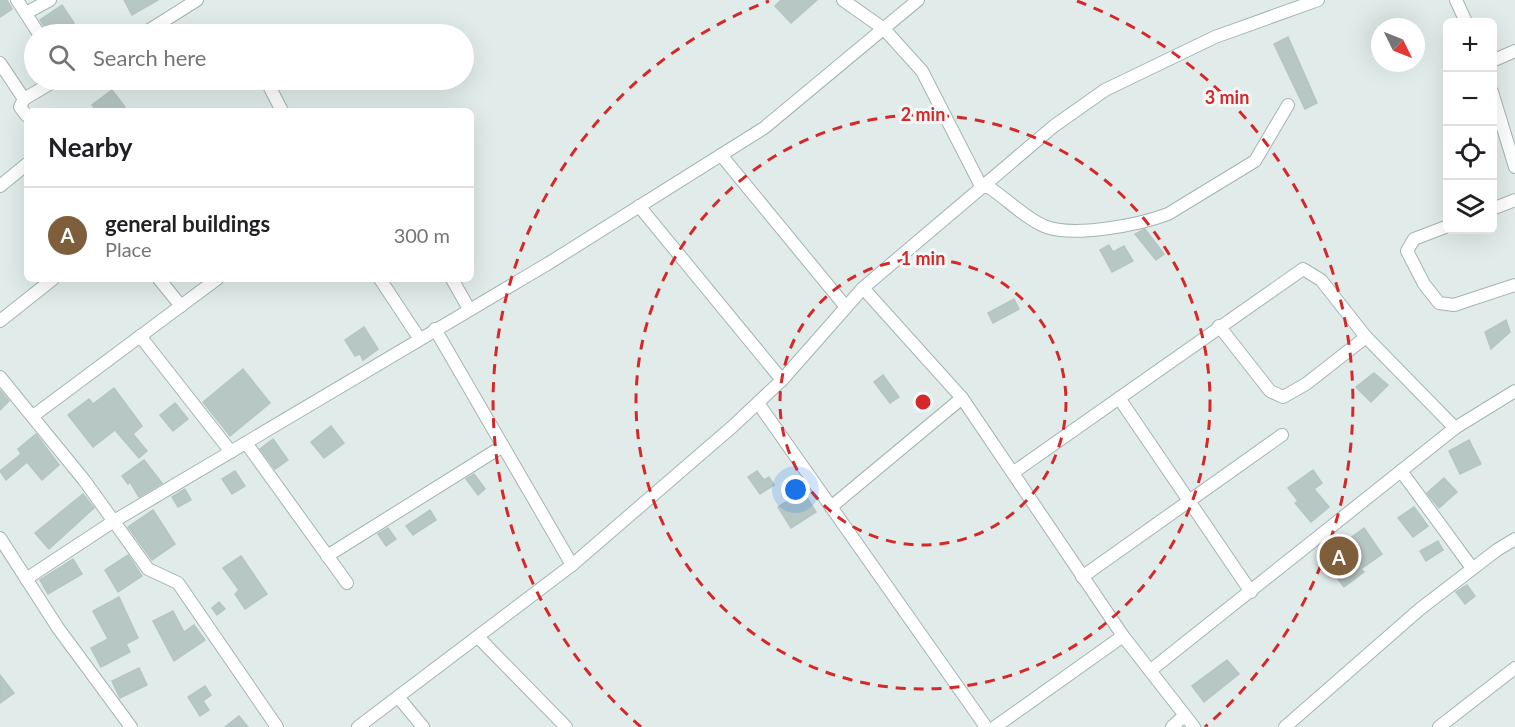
<!DOCTYPE html>
<meta charset="utf-8">
<style>
:root{--surface:#fff;--page:#f2f2f2;--text:#202124;--muted:#757577;--line:#e0e0e0;--accent:#7f5f3b}
body{margin:0;font-family:Lato,sans-serif;background:var(--page);color:var(--text)}
.controls{position:absolute;right:18px;top:18px;display:grid;overflow:hidden;border-radius:9px;box-shadow:0 6px 24px #0002}
.controls button{width:54px;height:54px;display:grid;place-items:center;padding:0;border:0;border-bottom:2px solid var(--line);background:var(--surface);color:var(--text);font:30px sans-serif}
.compass{position:absolute;left:1371px;top:18px;width:54px;height:54px;border-radius:50%;background:var(--surface);box-shadow:0 6px 24px #0002;rotate:133deg}
.you{position:absolute;left:796px;top:490px;width:21px;height:21px;margin:-15px;border:4px solid #fff;border-radius:50%;background:#1a73e8;box-shadow:0 0 0 9px #1a73e833}
.badge{display:grid;place-items:center;width:39px;height:39px;border-radius:50%;background:var(--accent);color:#fff;font-size:20px;font-weight:700}
.pin{position:absolute;translate:-50% -50%;border:3px solid #fff;box-shadow:0 2px 6px #0006}
.list{margin:0;padding:0;list-style:none}
h2{display:flex;justify-content:space-between;align-items:center;height:78px;margin:0;padding:0 24px;font-size:26px}
h2 small{font-size:20px;font-weight:400;color:var(--muted)}
.list li{display:grid;grid-template-columns:39px 1fr auto;gap:18px;align-items:center;box-sizing:border-box;height:96px;padding:0 24px;border-top:2px solid var(--line)}
.list b{display:block;font-size:22px;white-space:nowrap}
.list p{margin:0;font-size:20px;white-space:nowrap;color:var(--muted)}
.list em{font-size:20px;font-style:normal;color:var(--muted)}
.icon{flex:none;width:33px;height:33px;fill:none;stroke:currentColor;stroke-width:2;stroke-linecap:round;stroke-linejoin:round}
.map{position:relative;flex:none;width:1515px;height:727px;overflow:hidden}
.search{position:absolute;background:var(--surface);box-shadow:0 6px 24px #0002;left:24px;top:24px;width:450px;height:66px;display:flex;align-items:center;gap:15px;box-sizing:border-box;padding:0 21px;border-radius:33px;color:var(--muted);font-size:22px}
.panel{position:absolute;background:var(--surface);box-shadow:0 6px 24px #0002;left:24px;top:108px;width:450px;height:174px;border-radius:9px}
.map>svg:first-child{display:block}
.building{fill:#b7c7c4;stroke:#b4c6c3;stroke-width:1.5}
.lines{fill:none;stroke-linecap:round;stroke-linejoin:round}
.minor-casing{stroke:#a4b4b3;stroke-width:14}
.minor{stroke:#fff;stroke-width:12}
.ring{fill:none;stroke:#d62828;stroke-width:3;stroke-dasharray:10 8}
.centre{fill:#d62828;stroke:#f2f8f7;stroke-width:3}
.ring-label{font-size:18px;text-anchor:middle;font-weight:bold;fill:#d62828;stroke:#f2f8f7;stroke-width:6;stroke-linejoin:round;paint-order:stroke}
</style>
<div class="map">
<svg width="1515" height="727" viewBox="0 0 1515 727">
<rect width="100%" height="100%" fill="#e1ecea"/>
<g class="building">
<path d="M0,0H7L12,9L0,17Z"/>
<path d="M124,0H158L132,15Z"/>
<path d="M781,0H817L791,23L775,6Z"/>
<path d="M62,5L74,23L57,34H50L40,20Z"/>
<path d="M1288,37L1317,103L1305,109L1274,44Z"/>
<path d="M112,90L125,107L119,111H97L92,105Z"/>
<path d="M1145,229L1164,254L1156,260L1135,234Z"/>
<path d="M1109,245L1113,252L1124,246L1133,261L1112,272L1100,250Z"/>
<path d="M1014,299L1019,309L993,323L988,313Z"/>
<path d="M1506,320L1510,332L1491,349L1485,332Z"/>
<path d="M364,327L378,349L363,360L360,354L355,356L345,340Z"/>
<path d="M243,369L270,403L230,436L203,402Z"/>
<path d="M1374,373L1388,385L1371,402L1356,387Z"/>
<path d="M883,375L899,397L890,403L874,382Z"/>
<path d="M114,388L142,426L133,434L147,451L139,458L115,430L93,447L68,415L89,399L93,404Z"/>
<path d="M0,390L9,401L0,410Z"/>
<path d="M175,403L188,419L173,431L160,415Z"/>
<path d="M331,426L344,443L324,458L311,442Z"/>
<path d="M36,434L59,465L42,480L27,462L6,480L0,471L21,454L18,449Z"/>
<path d="M273,439L288,460L275,469L260,449Z"/>
<path d="M1469,440L1481,464L1460,474L1449,451Z"/>
<path d="M144,460L162,483L139,497L130,482L128,484L122,476Z"/>
<path d="M1313,470L1322,483L1314,489L1329,507L1311,522L1295,503L1298,501L1288,488Z"/>
<path d="M235,471L245,486L232,494L222,479Z"/>
<path d="M757,471L764,480L769,477L774,485L760,494L748,477Z"/>
<path d="M474,474L485,489L478,495L466,479Z"/>
<path d="M1444,478L1457,492L1439,508L1427,493Z"/>
<path d="M185,489L191,500L178,507L172,497Z"/>
<path d="M803,491L816,512L791,528L778,507Z"/>
<path d="M83,494L94,508L49,549L35,533Z"/>
<path d="M1414,507L1428,526L1413,537L1398,518Z"/>
<path d="M153,510L175,544L152,560L128,527Z"/>
<path d="M430,510L436,520L413,535L406,526Z"/>
<path d="M388,528L396,539L386,546L378,534Z"/>
<path d="M1364,528L1382,554L1361,569L1364,572L1344,587L1334,574L1337,567L1321,546L1335,534L1342,544Z"/>
<path d="M1438,541L1443,550L1426,561L1420,551Z"/>
<path d="M128,555L142,576L118,592L105,570Z"/>
<path d="M241,556L267,594L245,609L235,594L239,590L223,568Z"/>
<path d="M73,559L82,574L48,594L40,580Z"/>
<path d="M1467,585L1475,596L1465,604L1456,592Z"/>
<path d="M119,597L138,638L126,644L130,652L101,667L91,648L108,639L93,611Z"/>
<path d="M219,602L225,609L217,615L212,608Z"/>
<path d="M173,611L184,632L194,625L205,640L174,661L153,621Z"/>
<path d="M1227,660L1239,674L1204,702L1192,686Z"/>
<path d="M139,668L147,685L120,698L112,681Z"/>
<path d="M0,675L14,693L0,703Z"/>
<path d="M205,686L211,695L203,701L209,710L200,716L188,697Z"/>
<path d="M239,716L248,727H225Z"/>
</g>
<g class="lines">
<defs>
<g id="minor">
<path d="M17,0L39,34"/>
<path d="M843,0L884,29L922,71L981,186L990,188C1008,200 1025,218 1044,226C1072,238 1139,225 1168,214L1255,161L1288,105"/>
<path d="M1456,0L1466,22"/>
<path d="M26,13L50,0"/>
<path d="M143,34L197,0"/>
<path d="M1492,61L1515,51"/>
<path d="M0,63L24,99"/>
<path d="M266,80L282,111"/>
<path d="M1492,92L1515,167"/>
<path d="M27,116L20,107L24,99L56,80"/>
<path d="M721,155L846,307"/>
<path d="M0,186L27,164"/>
<path d="M639,206L782,380"/>
<path d="M1492,209L1515,200"/>
<path d="M1448,226L1414,239L1407,251L1424,284L1439,303L1454,305L1515,285"/>
<path d="M159,279L181,306"/>
<path d="M380,279L419,338"/>
<path d="M452,279L469,309"/>
<path d="M863,288L962,398L1123,636L1194,727"/>
<path d="M0,321L53,279"/>
<path d="M1219,326L1270,391L1283,397L1306,384L1366,337"/>
<path d="M435,329L572,565"/>
<path d="M140,336L231,452"/>
<path d="M0,377L84,480L148,569L178,583L277,727"/>
<path d="M1119,398L1251,592"/>
<path d="M758,403L986,727"/>
<path d="M33,416L217,279"/>
<path d="M246,443L347,583"/>
<path d="M1401,471L1472,568"/>
<path d="M1014,472L1303,269L1321,280L1366,337L1455,428"/>
<path d="M831,507L962,398"/>
<path d="M0,538L58,628L131,727"/>
<path d="M327,556L503,446"/>
<path d="M1082,577L1282,435"/>
<path d="M26,579L114,521L549,263L764,128L918,0"/>
<path d="M479,638L566,727"/>
<path d="M1151,670L1455,428L1515,391"/>
<path d="M399,698L423,727"/>
<path d="M358,727L572,565L732,427L782,380L863,288L1054,126L1105,90L1215,37L1318,0"/>
<path d="M995,727L1123,636"/>
<path d="M1172,727L1184,716"/>
<path d="M1285,727L1420,609L1497,550L1515,539"/>
<path d="M1439,727L1515,668"/>
</g>
</defs>
<use href="#minor" class="minor-casing"/>
<use href="#minor" class="minor"/>
</g>
<g class="ring">
<circle cx="923" cy="402" r="143"/>
<circle cx="923" cy="402" r="287"/>
<path d="M641 727A430 430 0 0 1 769 1M1077 1A430 430 0 0 1 1205 727"/>
</g>
<circle cx="923" cy="402" r="9" class="centre"/>
<g class="ring-label">
<text x="1227" y="104">3 min</text>
<text x="923" y="121">2 min</text>
<text x="923" y="265">1 min</text>
</g>
</svg>
<div class="controls">
<button>+</button>
<button>−</button>
<button><svg class="icon" aria-label="locate" viewBox="0 0 24 24"><circle cx="12" cy="12" r="6"/><path d="M12 2v4M12 18v4M2 12h4M18 12h4"/></svg></button>
<button><svg class="icon" aria-label="layers" viewBox="0 0 24 24"><path d="M12 4l9 5-9 5-9-5zM3 14l9 5 9-5"/></svg></button>
</div>
<svg class="compass" viewBox="-18 -18 36 36"><path d="M0-13l5 13h-10z" fill="#e53935"/><path d="M0 13l5-13h-10z" fill="#757577"/></svg>
<div class="you"></div>
<div class="pin badge" style="left:1339px;top:556px">A</div>
<div class="search"><svg class="icon" aria-label="search" viewBox="0 0 24 24"><circle cx="10" cy="10" r="6"/><path d="M15 15l6 6"/></svg>Search here</div>
<section class="panel">
<h2>Nearby<small></small></h2>
<ul class="list">
<li><span class="badge">A</span><div><b>general buildings</b><p>Place</p></div><em>300 m</em></li>
</ul>
</section>
</div>
